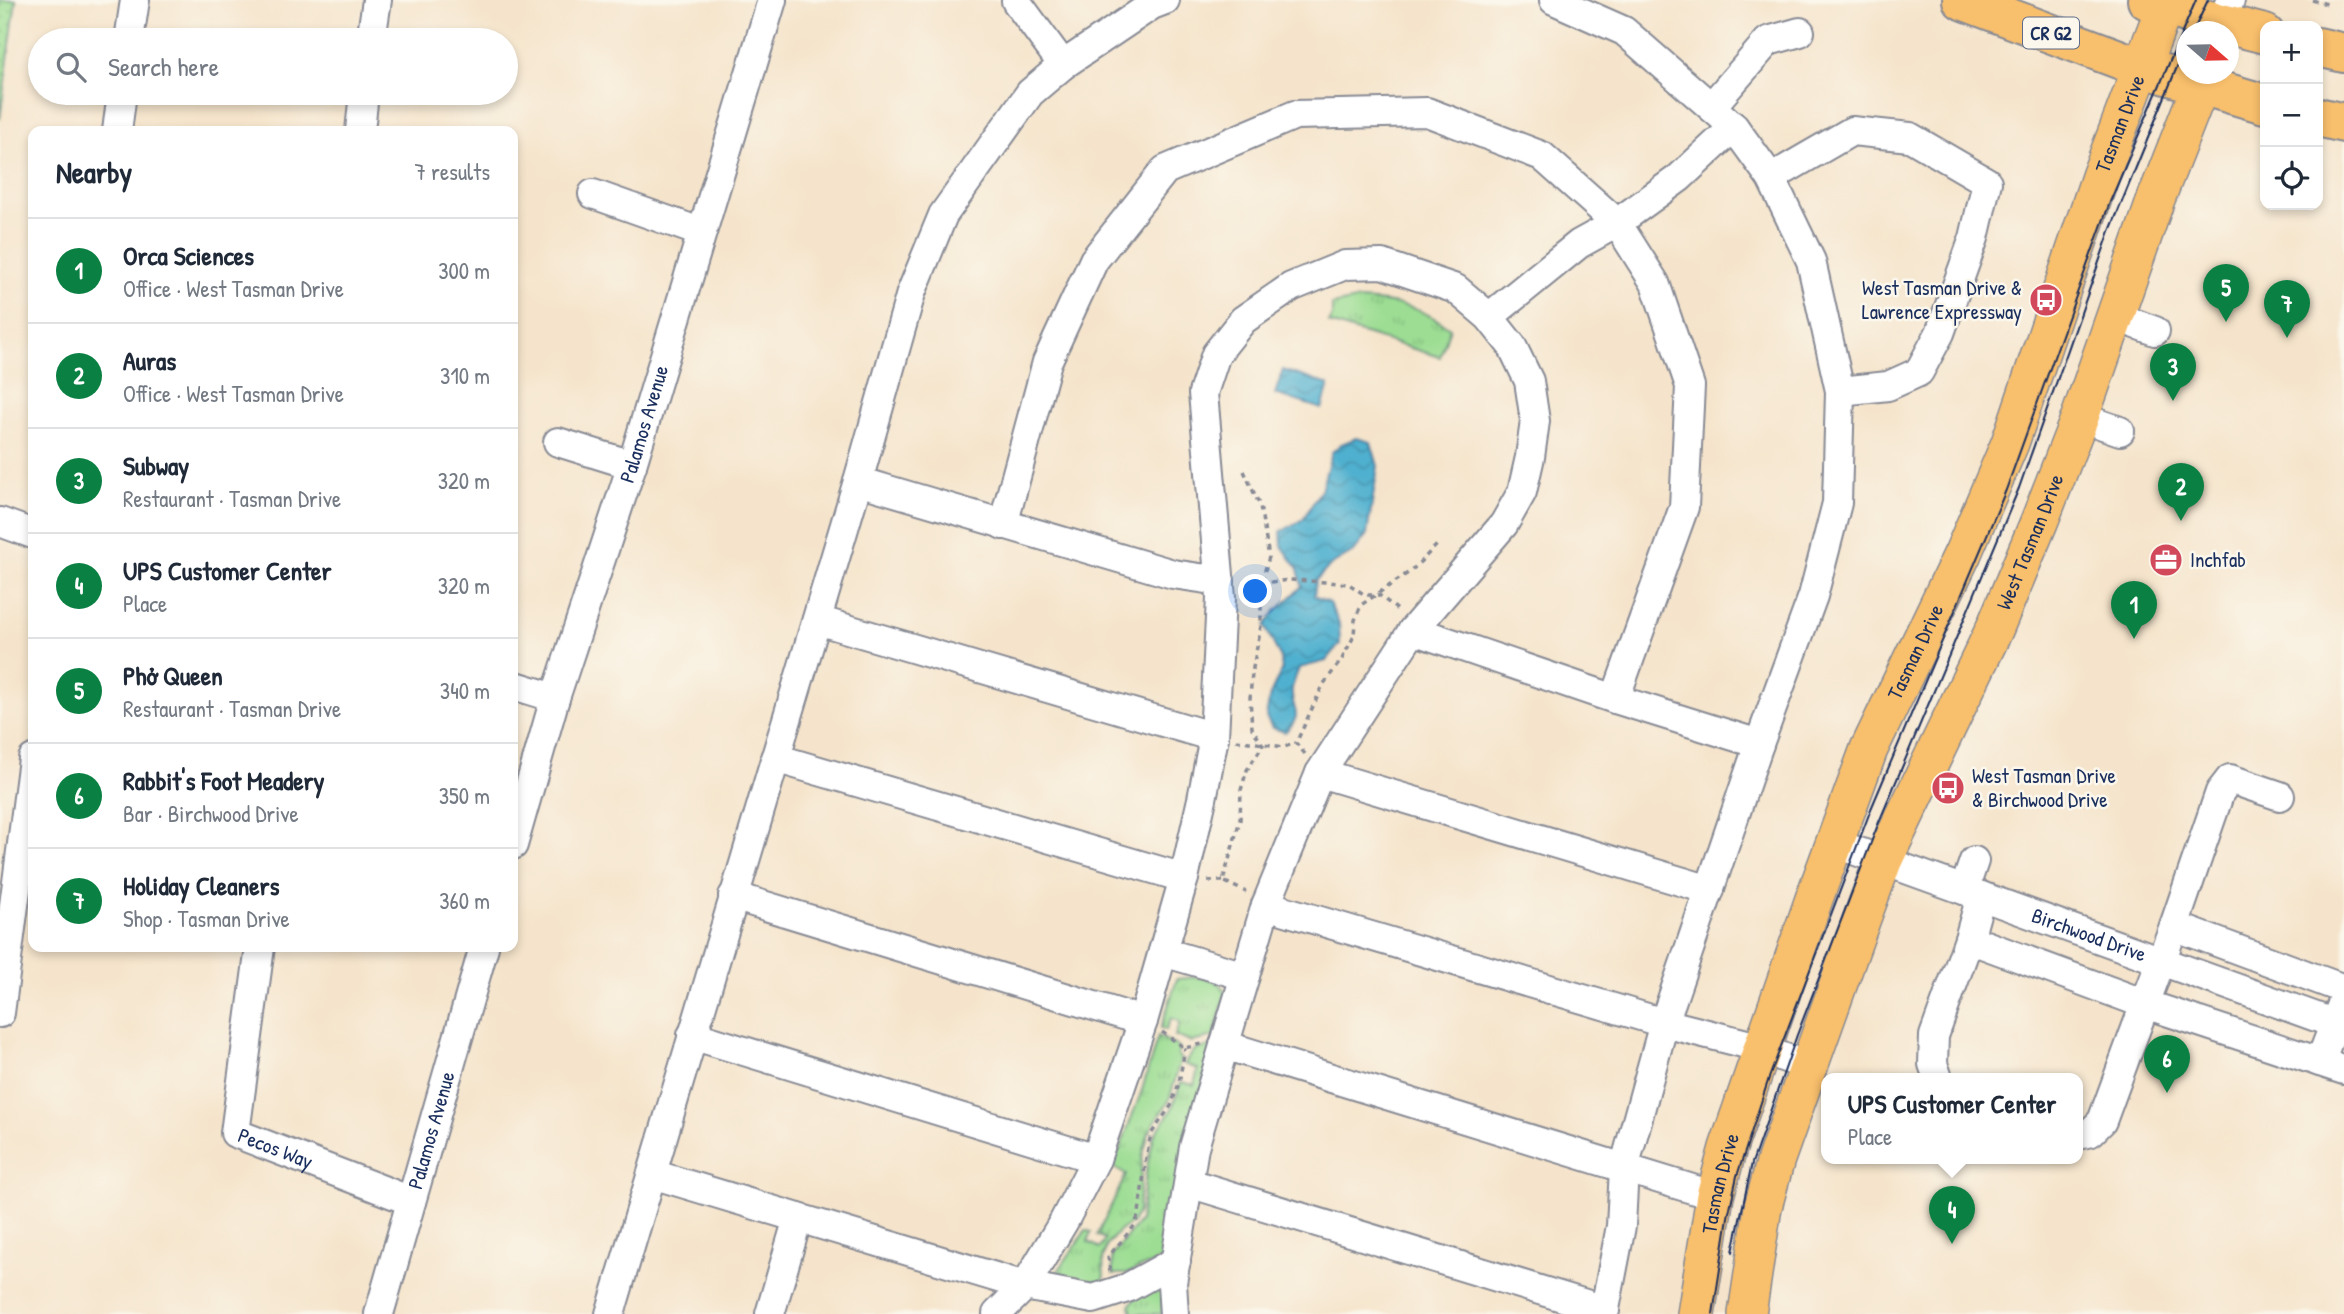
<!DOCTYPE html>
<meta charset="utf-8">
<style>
:root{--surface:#fff;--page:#f2f2f3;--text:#1f2937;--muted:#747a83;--line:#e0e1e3;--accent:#0b8043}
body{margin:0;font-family:"Patrick Hand",sans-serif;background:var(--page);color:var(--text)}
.controls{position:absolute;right:21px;top:21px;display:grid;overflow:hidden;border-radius:14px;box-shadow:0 4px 10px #0003}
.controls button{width:63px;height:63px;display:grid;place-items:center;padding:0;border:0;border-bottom:2px solid var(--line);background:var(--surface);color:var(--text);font:35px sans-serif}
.compass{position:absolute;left:2176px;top:21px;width:63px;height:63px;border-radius:50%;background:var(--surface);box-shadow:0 4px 10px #0003;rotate:110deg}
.you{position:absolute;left:1256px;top:592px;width:24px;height:24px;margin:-18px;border:5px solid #fff;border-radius:50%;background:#1a73e8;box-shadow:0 0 0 10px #1a73e833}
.badge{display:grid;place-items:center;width:46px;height:46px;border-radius:50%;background:var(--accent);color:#fff;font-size:23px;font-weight:700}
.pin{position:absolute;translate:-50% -58px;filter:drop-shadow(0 2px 4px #0008)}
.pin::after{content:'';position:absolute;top:37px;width:24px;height:21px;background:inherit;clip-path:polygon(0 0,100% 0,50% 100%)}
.popup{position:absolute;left:1821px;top:1073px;width:262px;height:91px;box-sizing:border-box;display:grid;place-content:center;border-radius:14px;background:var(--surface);filter:drop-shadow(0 2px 5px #0005);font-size:23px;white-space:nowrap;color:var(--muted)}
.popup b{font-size:26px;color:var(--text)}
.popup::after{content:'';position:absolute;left:50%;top:100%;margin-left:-14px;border:14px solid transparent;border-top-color:var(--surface)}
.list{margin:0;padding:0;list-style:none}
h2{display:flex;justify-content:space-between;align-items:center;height:91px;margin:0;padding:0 28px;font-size:30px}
h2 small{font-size:23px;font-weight:400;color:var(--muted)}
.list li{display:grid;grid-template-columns:46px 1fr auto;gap:21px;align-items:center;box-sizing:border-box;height:105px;padding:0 28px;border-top:2px solid var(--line)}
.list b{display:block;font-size:26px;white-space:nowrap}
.list p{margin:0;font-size:23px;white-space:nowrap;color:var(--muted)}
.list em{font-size:23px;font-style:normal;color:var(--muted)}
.icon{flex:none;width:38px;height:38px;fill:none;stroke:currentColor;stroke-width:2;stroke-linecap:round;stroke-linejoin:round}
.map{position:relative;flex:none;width:2344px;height:1314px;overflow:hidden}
.search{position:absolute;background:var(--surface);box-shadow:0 4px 10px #0003;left:28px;top:28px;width:490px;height:77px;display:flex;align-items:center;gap:18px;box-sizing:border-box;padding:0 24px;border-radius:38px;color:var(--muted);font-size:26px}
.panel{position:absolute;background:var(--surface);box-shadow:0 4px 10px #0003;left:28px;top:126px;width:490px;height:826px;border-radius:14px}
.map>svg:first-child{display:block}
.grass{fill:url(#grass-tufts);stroke:#5c8678;stroke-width:2}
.park{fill:url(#park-dots);stroke:#5c8678;stroke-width:2}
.water{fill:url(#water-waves);stroke:#367096;stroke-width:2}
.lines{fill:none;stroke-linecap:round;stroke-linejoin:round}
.minor-casing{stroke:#888a94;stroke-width:32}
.major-casing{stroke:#888a94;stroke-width:40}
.highway-casing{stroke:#888a94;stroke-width:42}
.path{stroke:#888a94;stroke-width:3.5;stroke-dasharray:5 5;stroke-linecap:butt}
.minor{stroke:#fff;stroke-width:28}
.major{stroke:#f8bf6c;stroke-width:37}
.highway{stroke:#f8bf6c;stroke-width:38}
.tram{stroke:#1b2f5e;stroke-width:2}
.labels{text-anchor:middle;stroke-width:5;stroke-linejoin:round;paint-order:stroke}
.shield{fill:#fbf7ec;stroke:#5e6b89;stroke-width:2}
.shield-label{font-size:19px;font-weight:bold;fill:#1b2f5e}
.street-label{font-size:21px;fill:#1b2f5e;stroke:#fbf7ec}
.poi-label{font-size:21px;fill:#1b2f5e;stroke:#fbf7ec;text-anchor:start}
</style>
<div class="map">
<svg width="2344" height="1314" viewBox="0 0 2344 1314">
<defs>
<pattern id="grass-tufts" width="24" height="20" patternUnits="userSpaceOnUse" patternTransform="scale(1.75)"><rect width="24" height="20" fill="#9cdd93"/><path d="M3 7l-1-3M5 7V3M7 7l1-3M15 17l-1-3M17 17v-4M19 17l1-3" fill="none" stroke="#86be81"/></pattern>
<pattern id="park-dots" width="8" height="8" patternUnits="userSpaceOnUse" patternTransform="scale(1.75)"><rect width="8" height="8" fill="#9cdd93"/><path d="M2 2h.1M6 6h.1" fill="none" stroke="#86be81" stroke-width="1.8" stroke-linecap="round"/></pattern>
<pattern id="water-waves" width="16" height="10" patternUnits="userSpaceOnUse" patternTransform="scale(1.75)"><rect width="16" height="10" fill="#50b0cf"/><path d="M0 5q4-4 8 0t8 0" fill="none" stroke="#4290ab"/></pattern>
</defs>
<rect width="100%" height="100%" fill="#fbf7ec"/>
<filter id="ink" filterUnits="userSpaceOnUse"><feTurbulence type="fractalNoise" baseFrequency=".0143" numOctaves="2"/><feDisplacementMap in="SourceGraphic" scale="14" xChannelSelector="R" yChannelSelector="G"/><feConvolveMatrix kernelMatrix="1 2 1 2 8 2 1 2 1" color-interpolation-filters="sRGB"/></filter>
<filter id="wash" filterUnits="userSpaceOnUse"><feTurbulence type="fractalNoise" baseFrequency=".00686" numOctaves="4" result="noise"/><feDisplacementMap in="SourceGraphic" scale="28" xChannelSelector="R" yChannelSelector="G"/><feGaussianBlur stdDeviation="1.57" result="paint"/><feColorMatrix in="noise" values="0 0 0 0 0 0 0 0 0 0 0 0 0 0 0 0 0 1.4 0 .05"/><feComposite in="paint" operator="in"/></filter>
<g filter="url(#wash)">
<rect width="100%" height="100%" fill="#f5e4cb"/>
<g class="grass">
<path d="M1356,300C1394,301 1419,306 1450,328L1440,357L1329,323L1332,316V305Z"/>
<path d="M1196,977C1209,978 1220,980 1226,992L1214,1037L1191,1042L1175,1036L1180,1022L1171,1018L1166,1030L1161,1028L1177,979Z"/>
<path d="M1158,1036L1180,1048L1178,1055L1181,1058L1169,1101L1154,1123L1148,1135L1142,1158L1138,1212L1132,1223L1119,1231L1106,1246L1103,1259L1104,1281H1072L1056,1274L1086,1230L1091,1232L1088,1242L1100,1248L1105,1239L1097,1235L1126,1175L1113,1167L1142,1090Z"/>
<path d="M1211,1046L1165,1258L1126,1274H1113L1112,1255L1140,1221L1147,1166L1154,1136L1172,1109L1181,1082L1194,1085L1198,1069L1184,1064L1195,1050Z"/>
<path d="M1162,1277V1314H1132L1130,1305L1142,1290Z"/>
</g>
<path class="park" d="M0,0H16L0,119Z"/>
<g class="water">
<path d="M1283,370L1329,385L1322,409L1275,394Z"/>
<path d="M1356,438L1371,442L1378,466L1367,534L1355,551L1330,566L1316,580L1314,596L1329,603L1339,623L1340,644L1326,661L1299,668C1297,675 1292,683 1292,690C1290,710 1306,713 1285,732L1272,728L1266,717L1270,695L1282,669L1280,657L1265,626C1274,609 1290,600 1302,586L1298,569L1282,546L1281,532L1303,519L1321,490L1332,452L1341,444Z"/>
</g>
</g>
<g filter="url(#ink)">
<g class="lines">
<defs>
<g id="minor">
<path d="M1554,0L1624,31L1734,127L1771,178L1811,261L1840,391L1837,503L1813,596L1759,744L1664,1023L1624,1168L1621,1226L1604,1314"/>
<path d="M1016,1L1063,65"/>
<path d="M2222,23L2230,0"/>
<path d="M129,40L135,0"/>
<path d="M371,40L377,0"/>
<path d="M1711,107L1768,41L1800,32"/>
<path d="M117,131L122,93"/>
<path d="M360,131L364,93"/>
<path d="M1771,178L1852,131L1910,137L1987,182L1974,238L1940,333L1919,372L1888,386L1840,391"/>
<path d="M593,194L700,232"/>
<path d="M2114,316L2155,331"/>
<path d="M1489,317L1579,244L1617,223L1679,178L1734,127"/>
<path d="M2080,417L2120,431"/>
<path d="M558,442L632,465"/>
<path d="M858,481L1173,574L1220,581"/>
<path d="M0,522L33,534"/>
<path d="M1003,525L1047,362L1094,260L1165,170L1295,115L1427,112L1542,156L1617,223L1655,283L1690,386L1684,507L1615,699"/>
<path d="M817,620L1214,737"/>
<path d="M1413,630L1615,699L1759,744"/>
<path d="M513,685L555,698"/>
<path d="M775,758L1184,878"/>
<path d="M1320,773L1710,890"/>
<path id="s1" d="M1834,843L2344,1027"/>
<path id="s2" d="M513,845L555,698L632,465L772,0"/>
<path d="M1964,890L1974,861"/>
<path d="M733,896L1143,1021"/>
<path d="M1981,896L1969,939L2145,1004L2174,926L2220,792L2230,779L2280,796"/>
<path d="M1266,905L1664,1023L1743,1043L1808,1066"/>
<path d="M2174,926L2344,989"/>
<path id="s3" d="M260,947L235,1133L411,1201"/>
<path d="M1163,952L1245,976"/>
<path d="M0,1013L33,759"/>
<path d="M692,1035L1096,1159"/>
<path d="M1224,1045L1715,1196"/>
<path d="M2320,1062L2344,1070"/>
<path d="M1938,1078L1933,1064L1934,1036L1969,939"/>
<path d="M2078,1135L2091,1132L2102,1121L2145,1004L2320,1062L2344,999"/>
<path d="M652,1174L1025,1286L1093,1299L1127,1288L1176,1261"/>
<path d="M1189,1183L1605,1310"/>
<path id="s4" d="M379,1314L484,947"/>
<path d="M610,1314L858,481L911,293L943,215L1030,93L1063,65L1152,5L1165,0"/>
<path d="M770,1314L798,1218"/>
<path d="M997,1314L1025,1286L1064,1221L1096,1159L1143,1021L1184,878L1202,799L1214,737L1221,598L1203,393L1216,354L1243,320L1291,287L1345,265L1382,264L1456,289L1489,317L1512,346L1529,381L1535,421L1530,457L1522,492L1504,524L1413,630L1320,773L1266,905L1194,1147L1172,1283L1174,1314"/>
</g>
<g id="major">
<path id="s5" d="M1696,1314L1715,1196L1728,1148L1814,899L1869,749L1963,553L2010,443L2101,174L2165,6"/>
<path id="s6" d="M1747,1314L1763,1207L1776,1159L1862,918L1883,861L1994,630L2039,522L2080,417L2156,199L2205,74"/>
</g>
<g id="highway">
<path d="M1962,0L2140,67L2265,104"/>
<path d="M2147,0L2201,18L2265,34"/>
<path d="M2318,47L2344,53"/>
<path d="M2318,117L2344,123"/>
</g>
</defs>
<use href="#minor" class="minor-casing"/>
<use href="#major" class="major-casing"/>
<use href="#highway" class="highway-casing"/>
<g class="path">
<path d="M2312,0L2331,5"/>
<path d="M1244,471L1260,506L1269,557L1261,583V626L1252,673L1250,698L1252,728L1263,745L1247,770L1241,790L1240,820L1223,881L1246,892"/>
<path d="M1244,594L1261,583L1290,580L1327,582L1349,584L1365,595H1379L1399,611"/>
<path d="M1236,740L1284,747L1296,743"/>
<path d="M1305,754L1296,743L1323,685L1342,659L1354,636L1355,620L1361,605L1411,571L1440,542"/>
<path d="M1208,881H1223"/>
<path d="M1162,1032L1185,1048L1202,1044"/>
<path d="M1110,1271L1108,1257L1135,1225L1139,1213L1146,1158L1151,1134L1171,1106L1179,1083L1185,1048"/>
</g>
<use href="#minor" class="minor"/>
<use href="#major" class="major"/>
<use href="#highway" class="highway"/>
<g class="tram">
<path d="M2193,32L2208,0"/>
<path d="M1733,1252L1752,1163L1797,1035L1877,827L2019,488L2110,231L2177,67"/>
<path d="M1713,1314L1728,1217L1737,1176L1769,1078L1871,809L2006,490L2110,202L2196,0"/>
</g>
</g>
</g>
<defs>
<symbol id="bus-disc" viewBox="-11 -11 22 22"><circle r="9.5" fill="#d1495b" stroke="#fbf7ec"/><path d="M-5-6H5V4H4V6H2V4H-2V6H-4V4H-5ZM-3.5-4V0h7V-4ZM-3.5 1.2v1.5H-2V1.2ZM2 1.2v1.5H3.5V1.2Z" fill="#fff"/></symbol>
<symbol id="office-disc" viewBox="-11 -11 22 22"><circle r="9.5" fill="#d1495b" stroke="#fbf7ec"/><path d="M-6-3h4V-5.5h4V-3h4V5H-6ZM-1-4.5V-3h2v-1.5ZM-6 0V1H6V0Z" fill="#fff"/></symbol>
</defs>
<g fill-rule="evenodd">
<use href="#bus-disc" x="2027" y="281" width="38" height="38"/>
<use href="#office-disc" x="2147" y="541" width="38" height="38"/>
<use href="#bus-disc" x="1929" y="769" width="38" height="38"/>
</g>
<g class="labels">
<rect class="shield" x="2023" y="17.5" width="56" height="31" rx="5"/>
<g class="shield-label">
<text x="2051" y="40">CR G2</text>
</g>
<g class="street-label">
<text dy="7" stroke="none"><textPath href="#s5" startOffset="1267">Tasman Drive</textPath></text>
<text dy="7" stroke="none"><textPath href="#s2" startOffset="441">Palamos Avenue</textPath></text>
<text dy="7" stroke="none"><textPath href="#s6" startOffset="826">West Tasman Drive</textPath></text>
<text dy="7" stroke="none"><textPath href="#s5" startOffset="700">Tasman Drive</textPath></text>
<text dy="7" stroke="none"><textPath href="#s1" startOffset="271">Birchwood Drive</textPath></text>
<text dy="7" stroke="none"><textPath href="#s4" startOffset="191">Palamos Avenue</textPath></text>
<text dy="7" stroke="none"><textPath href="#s3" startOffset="231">Pecos Way</textPath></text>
<text dy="7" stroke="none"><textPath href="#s5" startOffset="133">Tasman Drive</textPath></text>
</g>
<g class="poi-label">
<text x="2022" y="295" text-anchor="end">West Tasman Drive &amp;<tspan x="2022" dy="24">Lawrence Expressway</tspan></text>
<text x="2190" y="567">Inchfab</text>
<text x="1972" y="783">West Tasman Drive<tspan x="1972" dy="24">&amp; Birchwood Drive</tspan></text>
</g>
</g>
</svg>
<div class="controls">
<button>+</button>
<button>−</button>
<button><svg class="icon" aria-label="locate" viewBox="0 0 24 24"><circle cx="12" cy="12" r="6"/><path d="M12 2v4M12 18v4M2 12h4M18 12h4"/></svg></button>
</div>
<svg class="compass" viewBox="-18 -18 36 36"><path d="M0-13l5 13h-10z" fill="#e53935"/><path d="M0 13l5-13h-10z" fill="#747a83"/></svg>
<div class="you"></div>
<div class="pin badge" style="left:2134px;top:639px">1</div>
<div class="pin badge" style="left:2181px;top:521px">2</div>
<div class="pin badge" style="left:2173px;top:401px">3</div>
<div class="pin badge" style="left:1952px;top:1244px">4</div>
<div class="popup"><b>UPS Customer Center</b>Place</div>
<div class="pin badge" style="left:2226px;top:322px">5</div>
<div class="pin badge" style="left:2167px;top:1093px">6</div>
<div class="pin badge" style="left:2287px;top:338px">7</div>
<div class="search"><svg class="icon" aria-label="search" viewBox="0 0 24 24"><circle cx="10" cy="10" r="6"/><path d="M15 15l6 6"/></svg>Search here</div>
<section class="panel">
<h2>Nearby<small>7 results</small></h2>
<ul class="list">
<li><span class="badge">1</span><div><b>Orca Sciences</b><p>Office · West Tasman Drive</p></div><em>300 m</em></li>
<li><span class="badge">2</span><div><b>Auras</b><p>Office · West Tasman Drive</p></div><em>310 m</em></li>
<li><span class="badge">3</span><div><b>Subway</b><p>Restaurant · Tasman Drive</p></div><em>320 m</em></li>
<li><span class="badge">4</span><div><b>UPS Customer Center</b><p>Place</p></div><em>320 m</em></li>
<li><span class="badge">5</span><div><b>Phở Queen</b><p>Restaurant · Tasman Drive</p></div><em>340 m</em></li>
<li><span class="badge">6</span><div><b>Rabbit's Foot Meadery</b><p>Bar · Birchwood Drive</p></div><em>350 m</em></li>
<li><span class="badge">7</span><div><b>Holiday Cleaners</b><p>Shop · Tasman Drive</p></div><em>360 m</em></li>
</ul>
</section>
</div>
